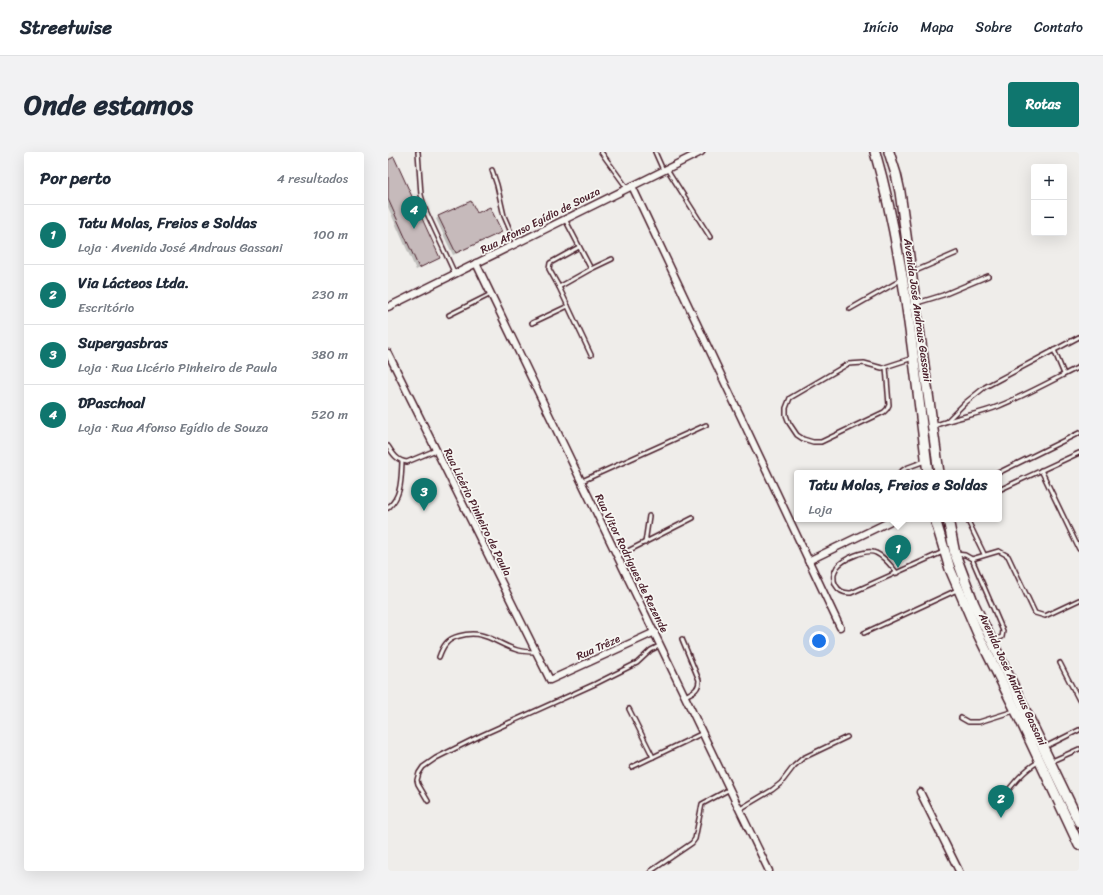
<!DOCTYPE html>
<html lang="pt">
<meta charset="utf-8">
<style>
:root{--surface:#fff;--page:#f2f2f3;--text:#1f2937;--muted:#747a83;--line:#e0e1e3;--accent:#0f766e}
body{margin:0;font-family:Sriracha,sans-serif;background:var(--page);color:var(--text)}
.controls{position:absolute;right:12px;top:12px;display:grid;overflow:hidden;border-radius:4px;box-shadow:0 4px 16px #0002}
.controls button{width:36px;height:36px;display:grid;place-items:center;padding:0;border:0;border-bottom:1px solid var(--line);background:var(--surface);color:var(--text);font:20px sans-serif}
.you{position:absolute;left:431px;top:489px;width:14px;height:14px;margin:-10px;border:3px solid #fff;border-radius:50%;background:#1a73e8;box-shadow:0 0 0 6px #1a73e833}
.badge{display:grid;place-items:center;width:26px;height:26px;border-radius:50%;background:var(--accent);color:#fff;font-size:13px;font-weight:700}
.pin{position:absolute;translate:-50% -33px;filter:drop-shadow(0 1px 2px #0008)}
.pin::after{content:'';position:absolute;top:21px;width:14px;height:12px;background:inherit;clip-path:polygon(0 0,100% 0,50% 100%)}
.popup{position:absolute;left:406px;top:318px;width:208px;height:52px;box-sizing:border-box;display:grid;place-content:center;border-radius:4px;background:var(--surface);filter:drop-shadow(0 1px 3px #0005);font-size:13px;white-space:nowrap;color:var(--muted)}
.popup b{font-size:15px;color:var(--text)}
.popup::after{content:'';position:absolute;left:50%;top:100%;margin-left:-8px;border:8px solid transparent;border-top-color:var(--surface)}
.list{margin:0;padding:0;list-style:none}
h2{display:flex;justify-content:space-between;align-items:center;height:52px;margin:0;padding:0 16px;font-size:17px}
h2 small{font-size:13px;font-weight:400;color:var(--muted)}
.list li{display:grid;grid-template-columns:26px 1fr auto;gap:12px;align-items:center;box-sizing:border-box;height:60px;padding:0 16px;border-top:1px solid var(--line)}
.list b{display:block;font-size:15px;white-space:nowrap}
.list p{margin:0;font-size:13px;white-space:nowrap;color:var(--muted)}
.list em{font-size:13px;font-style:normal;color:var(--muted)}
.map{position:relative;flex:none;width:691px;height:719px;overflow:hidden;border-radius:4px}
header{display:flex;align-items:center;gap:24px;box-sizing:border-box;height:56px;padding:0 20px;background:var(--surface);border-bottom:1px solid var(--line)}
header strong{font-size:19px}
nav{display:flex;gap:22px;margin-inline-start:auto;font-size:14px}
.intro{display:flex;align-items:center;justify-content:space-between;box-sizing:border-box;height:96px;padding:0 24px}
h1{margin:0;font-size:28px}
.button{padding:10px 18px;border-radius:4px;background:var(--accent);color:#fff;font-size:14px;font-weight:700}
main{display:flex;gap:24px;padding:0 24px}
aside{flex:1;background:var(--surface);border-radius:4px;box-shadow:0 4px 16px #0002}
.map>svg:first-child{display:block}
.shadow{fill:#0003}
.building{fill:#c6babb;stroke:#4a1f2b}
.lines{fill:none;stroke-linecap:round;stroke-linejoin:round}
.service-casing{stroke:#4a1f2b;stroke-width:6}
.minor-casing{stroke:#4a1f2b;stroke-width:9}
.secondary-casing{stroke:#4a1f2b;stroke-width:12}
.service{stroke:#f6f6f2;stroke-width:3}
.minor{stroke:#f6f6f2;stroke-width:6}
.secondary{stroke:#f6f6f2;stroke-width:9}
.labels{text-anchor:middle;stroke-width:3.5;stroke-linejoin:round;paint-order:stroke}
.street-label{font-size:11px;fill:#4a1f2b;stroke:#f6f6f2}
</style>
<header>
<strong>Streetwise</strong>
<nav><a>Início</a><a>Mapa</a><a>Sobre</a><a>Contato</a></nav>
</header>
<div class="intro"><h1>Onde estamos</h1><a class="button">Rotas</a></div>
<main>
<aside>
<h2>Por perto<small>4 resultados</small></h2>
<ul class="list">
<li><span class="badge">1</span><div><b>Tatu Molas, Freios e Soldas</b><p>Loja · Avenida José Andraus Gassani</p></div><em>100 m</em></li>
<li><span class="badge">2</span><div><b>Via Lácteos Ltda.</b><p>Escritório</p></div><em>230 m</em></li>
<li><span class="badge">3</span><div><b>Supergasbras</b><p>Loja · Rua Licério Pinheiro de Paula</p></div><em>380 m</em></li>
<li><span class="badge">4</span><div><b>DPaschoal</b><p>Loja · Rua Afonso Egídio de Souza</p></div><em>520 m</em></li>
</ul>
</aside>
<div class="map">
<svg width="691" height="719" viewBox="0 0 691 719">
<rect width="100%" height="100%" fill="#efedea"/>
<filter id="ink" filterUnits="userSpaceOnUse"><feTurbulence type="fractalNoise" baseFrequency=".025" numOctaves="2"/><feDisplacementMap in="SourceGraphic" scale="8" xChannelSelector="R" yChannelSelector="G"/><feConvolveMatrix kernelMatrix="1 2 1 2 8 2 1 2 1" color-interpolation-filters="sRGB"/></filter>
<g filter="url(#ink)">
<g class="shadow">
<path d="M0,9L51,106L48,108L28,118L0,55Z"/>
<path d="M88,63L113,80L110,82L65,103L48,67L51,65Z"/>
</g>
<g class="building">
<path d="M6,5L52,106L31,116L0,47V8Z"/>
<path d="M83,49L89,61L102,55L114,80L68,101L50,64Z"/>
</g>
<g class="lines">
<defs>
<g id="service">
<path d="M30,0L33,43L37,57L67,122"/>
<path d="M213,0L239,36"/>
<path d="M267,0L275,18"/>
<path d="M279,17L322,85"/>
<path d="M104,18L109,33L116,64L128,92"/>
<path d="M177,67L203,117L171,135L203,203"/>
<path d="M203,117L224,107"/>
<path d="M525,120L569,101"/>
<path d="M171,135L161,117L162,111L191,95"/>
<path d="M529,151L555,143L600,124"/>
<path d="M462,157L513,128"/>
<path d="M61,163L103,142"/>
<path d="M144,171L180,154"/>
<path d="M666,198L676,222"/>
<path d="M498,215L501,253L499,257L496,260L433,290H425L415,287L409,283L401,271L398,263V256L402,246L460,212L476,211L494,216L525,206"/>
<path d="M559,269L577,251L597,235L691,185"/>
<path d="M546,274C567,265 590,263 611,254C638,243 665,228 691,215"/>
<path d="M0,294C5,302 9,309 19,310L48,298"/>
<path d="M653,318L691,397"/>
<path d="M511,321L518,316L537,309"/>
<path d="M610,321L691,281"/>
<path d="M194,329L318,273"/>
<path d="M611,338L691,301"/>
<path d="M0,356C14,344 13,327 14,310"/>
<path d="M579,367L596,402"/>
<path d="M257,391L261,364"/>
<path d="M568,402L577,403L584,407L615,479L614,485L606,488"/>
<path d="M230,404L305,366"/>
<path d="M584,407L611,399L620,404L647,461L657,464L691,448"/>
<path d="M509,421C503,414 497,405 488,401C479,396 455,407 449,415C441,428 449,442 463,441L555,400"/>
<path d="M476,481L569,438"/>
<path d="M294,487L311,528C311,538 305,540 297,544"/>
<path d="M51,505C55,494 59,487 71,484C97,477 106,491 129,498C135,500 142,500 148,500"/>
<path d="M672,511L691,548"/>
<path d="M241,557L265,605"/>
<path d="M573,566L580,570H591L626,559"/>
<path d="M657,595L691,578"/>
<path d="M664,609L691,597"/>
<path d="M244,615L315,581"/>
<path d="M40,649L30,632L29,628L31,621L35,615L48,606L94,583L207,532L249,511L263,498L273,493"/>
<path d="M611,650C623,635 633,620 650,610"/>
<path d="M352,657L384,638L393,631L406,614L415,606L459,585"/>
<path d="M263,719L304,691L307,687L314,652L342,637"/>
</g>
<g id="minor">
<path d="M244,34L452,475"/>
<path d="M88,111L381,719"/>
<path d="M0,155L313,0"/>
<path d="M0,201L162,528L267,480"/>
<path d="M420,409L507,367"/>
<path d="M532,640L571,719"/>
</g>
<g id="secondary">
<path d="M487,0C517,105 526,214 540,321"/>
<path d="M501,0L508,22L512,40L551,321"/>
<path d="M547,367L562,417L590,482L631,565L691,693"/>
<path d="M560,367L567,402L586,452L691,670"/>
</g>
</defs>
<use href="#service" class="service-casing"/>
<use href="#minor" class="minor-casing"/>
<use href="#secondary" class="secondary-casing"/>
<use href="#service" class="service"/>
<use href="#minor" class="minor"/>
<use href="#secondary" class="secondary"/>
</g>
</g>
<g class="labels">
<g class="street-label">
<text transform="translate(152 68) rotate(-27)" y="4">Rua Afonso Egídio de Souza</text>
<text transform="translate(530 158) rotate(82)" y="4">Avenida José Andraus Gassani</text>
<text transform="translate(90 360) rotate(64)" y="4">Rua Licério Pinheiro de Paula</text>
<text transform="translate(244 411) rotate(64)" y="4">Rua Vitor Rodrigues de Rezende</text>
<text transform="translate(210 495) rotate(-24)" y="4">Rua Trêze</text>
<text transform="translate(625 527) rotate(65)" y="4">Avenida José Andraus Gassani</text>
</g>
</g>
</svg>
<div class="controls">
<button>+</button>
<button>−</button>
</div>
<div class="you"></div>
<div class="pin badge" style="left:510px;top:416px">1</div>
<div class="popup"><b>Tatu Molas, Freios e Soldas</b>Loja</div>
<div class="pin badge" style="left:613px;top:666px">2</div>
<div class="pin badge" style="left:36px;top:359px">3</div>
<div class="pin badge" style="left:26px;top:77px">4</div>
</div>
</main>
